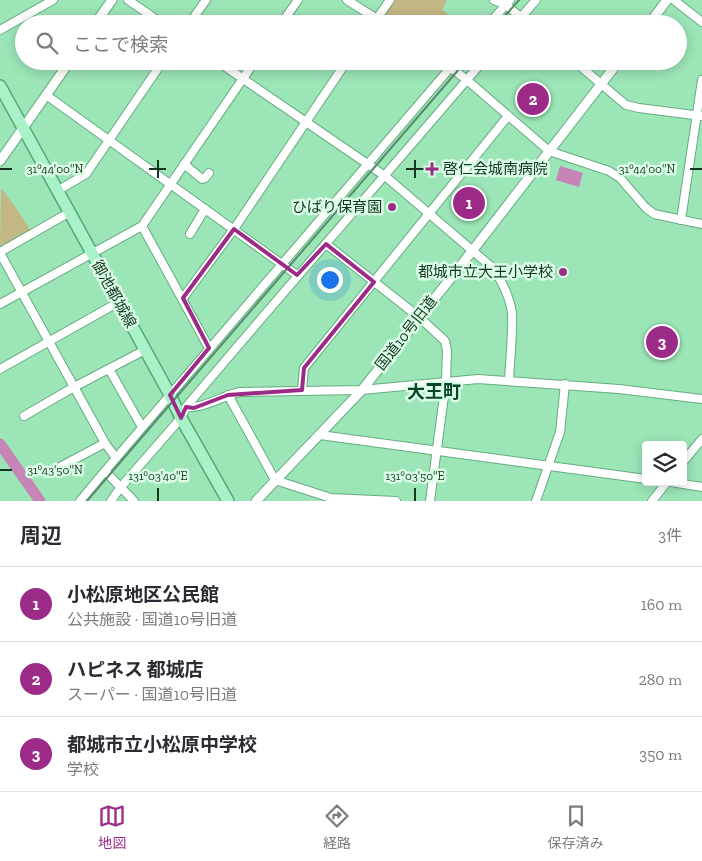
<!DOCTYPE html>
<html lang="ja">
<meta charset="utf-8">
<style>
:root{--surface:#fff;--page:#f7f7f7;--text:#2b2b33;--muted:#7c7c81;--line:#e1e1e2;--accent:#9c2b88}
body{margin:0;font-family:"Zilla Slab","Noto Sans JP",serif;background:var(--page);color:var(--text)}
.controls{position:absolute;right:15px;bottom:15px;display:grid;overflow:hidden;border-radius:5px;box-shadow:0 2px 12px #0003}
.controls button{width:45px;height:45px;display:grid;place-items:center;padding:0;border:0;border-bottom:1px solid var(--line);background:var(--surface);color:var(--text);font:25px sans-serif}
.you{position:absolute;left:329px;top:279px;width:18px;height:18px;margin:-12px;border:4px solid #fff;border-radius:50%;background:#1a73e8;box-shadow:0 0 0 8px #1a73e833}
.badge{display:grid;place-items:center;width:32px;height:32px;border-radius:50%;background:var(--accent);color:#fff;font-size:16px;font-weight:700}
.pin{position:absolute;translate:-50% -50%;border:2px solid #fff;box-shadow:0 1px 5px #0006}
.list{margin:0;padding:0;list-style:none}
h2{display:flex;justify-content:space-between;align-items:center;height:65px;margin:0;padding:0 20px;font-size:21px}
h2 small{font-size:16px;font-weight:400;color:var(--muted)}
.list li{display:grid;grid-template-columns:32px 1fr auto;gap:15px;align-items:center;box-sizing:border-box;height:75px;padding:0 20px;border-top:1px solid var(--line)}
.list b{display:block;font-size:19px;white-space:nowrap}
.list p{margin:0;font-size:16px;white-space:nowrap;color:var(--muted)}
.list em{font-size:16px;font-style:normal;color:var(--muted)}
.icon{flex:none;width:28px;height:28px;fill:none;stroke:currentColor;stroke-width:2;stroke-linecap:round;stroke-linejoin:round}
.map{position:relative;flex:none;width:702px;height:501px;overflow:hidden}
.search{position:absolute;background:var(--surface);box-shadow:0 2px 12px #0003;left:15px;right:15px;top:15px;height:55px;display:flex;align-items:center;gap:12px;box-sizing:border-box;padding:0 18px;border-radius:28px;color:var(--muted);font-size:19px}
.sheet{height:290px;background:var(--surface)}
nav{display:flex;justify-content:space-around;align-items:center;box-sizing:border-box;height:70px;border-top:1px solid var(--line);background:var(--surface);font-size:14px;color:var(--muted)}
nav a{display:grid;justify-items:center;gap:2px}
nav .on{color:var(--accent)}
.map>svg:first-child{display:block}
.park{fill:#c3b783}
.water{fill:#c685b6}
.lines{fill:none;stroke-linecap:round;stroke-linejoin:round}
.river{stroke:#c685b6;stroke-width:11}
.minor-casing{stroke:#65ac81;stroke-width:10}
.tertiary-casing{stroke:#65ac81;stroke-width:11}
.primary-casing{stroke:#50a876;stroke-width:14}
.minor{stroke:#fff;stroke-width:8}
.tertiary{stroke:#fff;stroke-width:9}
.primary{stroke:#a9f1c8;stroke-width:11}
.rail{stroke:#588b6c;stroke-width:2}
.marked{fill:none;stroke:#9c2b88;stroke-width:4;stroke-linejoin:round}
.ticks{fill:none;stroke:#163422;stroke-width:2}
.poi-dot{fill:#9c2b88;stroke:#d9fde5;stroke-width:2}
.labels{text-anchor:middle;stroke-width:5;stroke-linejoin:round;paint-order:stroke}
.poi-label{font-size:15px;fill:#163422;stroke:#d9fde5;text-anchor:end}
.street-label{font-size:15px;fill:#163422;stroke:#d9fde5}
.quarter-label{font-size:18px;font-weight:bold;fill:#094528;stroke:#d9fde5}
.ticks-label{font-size:12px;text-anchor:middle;fill:#163422;stroke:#d9fde5;stroke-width:5;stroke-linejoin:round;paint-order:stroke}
</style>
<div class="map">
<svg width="702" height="501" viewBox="0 0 702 501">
<rect width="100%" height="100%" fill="#9ce5b7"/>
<g class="park">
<path d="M394,0H447L442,10L460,22L458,24H388L384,21L383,16Z"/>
<path d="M1,188L14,205L31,231L0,248Z"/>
</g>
<path class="water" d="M560,166L583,173L579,187L556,180Z"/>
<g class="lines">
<path class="river" d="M0,444L40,501"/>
<defs>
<g id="minor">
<path d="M128,0L163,24"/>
<path d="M347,0L385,24"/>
<path d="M494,0L506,5L529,24"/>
<path d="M674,0L702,22"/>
<path d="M189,24L206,0"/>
<path d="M281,24L298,0"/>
<path d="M373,24L390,0"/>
<path d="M489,24L510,0"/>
<path d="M515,24L536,0"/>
<path d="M0,30L53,0"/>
<path d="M217,61L385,176L494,269C502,282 510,297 512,313C513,334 510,359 509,381"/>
<path d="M442,61L467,80L549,151L609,171L620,178L646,208L654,214L702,224"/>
<path d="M574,61L626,105L639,108L702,116"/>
<path d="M46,95L297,275"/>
<path d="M184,164L202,179L205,178L209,173"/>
<path d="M57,191L86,174L163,61"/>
<path d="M681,220L702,80"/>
<path d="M142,226L209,348"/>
<path d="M190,234L205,209"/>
<path d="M326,244L419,317L445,341L447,351L446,381L430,501"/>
<path d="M0,252L70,212"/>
<path d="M0,253L105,443"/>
<path d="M183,298L234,229L347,61"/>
<path d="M0,304L142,226L255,61"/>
<path d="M0,369L119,302"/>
<path d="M109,369L142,427"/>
<path d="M302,390L304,368L508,116"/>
<path d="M228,395L275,480L331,498L396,501"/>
<path d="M186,407C203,409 222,396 240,392L362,390L478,379L619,389L702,399"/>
<path d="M24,416L74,387L145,350"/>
<path d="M320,435L646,479"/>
<path d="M683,462L702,439"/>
<path d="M58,468L105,443L116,458"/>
<path d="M671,482L702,487"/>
<path d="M80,501L105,471"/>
<path d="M111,501L120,488L181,418L186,407C284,291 384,177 483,61"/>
<path d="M134,501L105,471L456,61"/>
<path d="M536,501L560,432L565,384"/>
<path d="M652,501L667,482"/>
</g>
<g id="tertiary">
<path d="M95,24L112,0"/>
<path d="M649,24L667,0"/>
<path d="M0,161L70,61"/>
<path d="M256,501L362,390L473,250L619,61"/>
</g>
<path id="primary" d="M0,86L170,395L181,418L228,501"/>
</defs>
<use href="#minor" class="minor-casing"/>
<use href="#tertiary" class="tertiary-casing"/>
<use href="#primary" class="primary-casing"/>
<use href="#minor" class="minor"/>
<use href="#tertiary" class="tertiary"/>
<use href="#primary" class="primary"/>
<g class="rail">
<path d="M498,24L519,0"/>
<path d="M87,501L466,61"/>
</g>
</g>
<path class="marked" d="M234,229L297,275L326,244L374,282L304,368L302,390L228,395L194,408L186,407L181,418L170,395L209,348L183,298Z"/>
<path class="ticks" d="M158,160V178M415,160V178M0,169H12M149,169H166M406,169H424M690,169H702M0,470H12M158,488V501M415,488V501"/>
<g class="poi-dot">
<path d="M429.5 161.5h5v5h5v5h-5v5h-5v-5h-5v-5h5z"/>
<circle cx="392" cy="207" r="5"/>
<circle cx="563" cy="272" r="5"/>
</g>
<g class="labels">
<g class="poi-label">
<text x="443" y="174" text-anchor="start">啓仁会城南病院</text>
<text x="382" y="212">ひばり保育園</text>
<text x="553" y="277">都城市立大王小学校</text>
</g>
<g class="street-label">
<text transform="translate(114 294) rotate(61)" y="5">御池都城線</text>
<text transform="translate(406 333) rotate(-52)" y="5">国道10号旧道</text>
</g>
<g class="quarter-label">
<text x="434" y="398">大王町</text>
</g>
</g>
<g class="ticks-label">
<text x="55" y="173">31°44'00"N</text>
<text x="647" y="173">31°44'00"N</text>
<text x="55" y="474">31°43'50"N</text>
<text x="158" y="480">131°03'40"E</text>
<text x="415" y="480">131°03'50"E</text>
</g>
</svg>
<div class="controls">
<button><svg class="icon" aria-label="layers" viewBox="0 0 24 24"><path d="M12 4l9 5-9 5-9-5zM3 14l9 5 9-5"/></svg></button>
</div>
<div class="you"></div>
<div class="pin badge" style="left:469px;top:203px">1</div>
<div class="pin badge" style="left:533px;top:99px">2</div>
<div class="pin badge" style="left:662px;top:342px">3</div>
<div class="search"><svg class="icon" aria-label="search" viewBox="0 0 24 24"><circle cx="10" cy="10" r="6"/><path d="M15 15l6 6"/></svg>ここで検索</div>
</div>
<section class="sheet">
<h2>周辺<small>3件</small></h2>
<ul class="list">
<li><span class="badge">1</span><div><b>小松原地区公民館</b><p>公共施設 · 国道10号旧道</p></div><em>160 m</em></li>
<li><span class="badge">2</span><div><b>ハピネス 都城店</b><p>スーパー · 国道10号旧道</p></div><em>280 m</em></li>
<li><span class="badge">3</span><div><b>都城市立小松原中学校</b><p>学校</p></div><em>350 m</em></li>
</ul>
</section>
<nav>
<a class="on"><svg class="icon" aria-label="map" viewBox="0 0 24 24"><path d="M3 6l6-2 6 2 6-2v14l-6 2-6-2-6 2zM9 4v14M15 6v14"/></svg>地図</a>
<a><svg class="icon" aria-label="directions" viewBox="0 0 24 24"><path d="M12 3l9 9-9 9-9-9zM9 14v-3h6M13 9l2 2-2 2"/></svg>経路</a>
<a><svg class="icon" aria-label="saved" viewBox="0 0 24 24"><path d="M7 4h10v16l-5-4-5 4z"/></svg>保存済み</a>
</nav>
